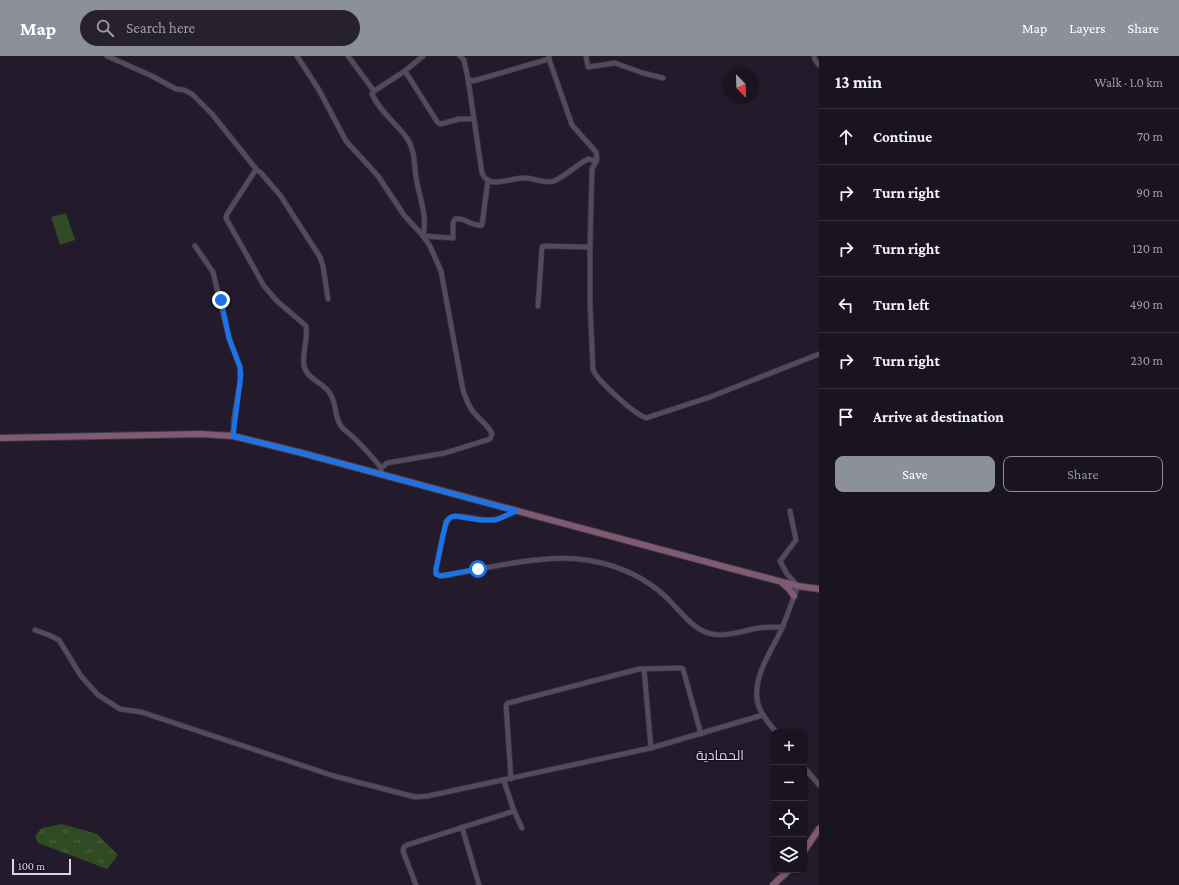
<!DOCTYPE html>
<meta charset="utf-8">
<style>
:root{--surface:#1a1421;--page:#27212e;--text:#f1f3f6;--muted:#9f9ea5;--line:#38333f;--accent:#8c9099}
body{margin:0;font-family:"Crimson Pro",Cairo,serif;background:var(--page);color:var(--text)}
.controls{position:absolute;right:12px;bottom:12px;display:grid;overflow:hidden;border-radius:8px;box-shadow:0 1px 3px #0004}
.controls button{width:36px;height:36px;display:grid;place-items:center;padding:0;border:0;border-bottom:1px solid var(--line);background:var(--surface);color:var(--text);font:20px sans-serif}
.compass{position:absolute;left:723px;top:12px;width:36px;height:36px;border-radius:50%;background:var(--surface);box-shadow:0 1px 3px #0004;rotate:157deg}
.scale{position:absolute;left:12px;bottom:10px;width:59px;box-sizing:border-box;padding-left:4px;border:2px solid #dcd6e3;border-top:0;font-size:11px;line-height:14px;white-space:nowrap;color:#dcd6e3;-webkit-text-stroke:3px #191122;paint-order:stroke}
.stop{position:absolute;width:12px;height:12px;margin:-9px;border:3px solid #1a73e8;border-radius:50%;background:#fff}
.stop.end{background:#1a73e8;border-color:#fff;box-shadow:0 1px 4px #0008}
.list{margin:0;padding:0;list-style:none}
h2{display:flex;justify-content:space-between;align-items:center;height:52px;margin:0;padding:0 16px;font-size:17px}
h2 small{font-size:13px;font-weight:400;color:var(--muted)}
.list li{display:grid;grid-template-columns:26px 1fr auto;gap:12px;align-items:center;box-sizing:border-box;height:56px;padding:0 16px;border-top:1px solid var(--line)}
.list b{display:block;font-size:15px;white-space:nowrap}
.list em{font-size:13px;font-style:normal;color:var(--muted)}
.actions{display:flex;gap:8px;padding:12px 16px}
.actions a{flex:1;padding:9px 0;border:1px solid var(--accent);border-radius:8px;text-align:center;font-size:14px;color:var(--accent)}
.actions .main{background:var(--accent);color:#fff}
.icon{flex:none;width:22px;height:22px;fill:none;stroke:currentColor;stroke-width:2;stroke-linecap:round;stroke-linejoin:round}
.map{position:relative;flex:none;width:819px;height:829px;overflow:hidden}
header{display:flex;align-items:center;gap:24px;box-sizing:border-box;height:56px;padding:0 20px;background:var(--accent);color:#fff}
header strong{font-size:19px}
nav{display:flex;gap:22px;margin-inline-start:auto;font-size:14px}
.search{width:280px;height:36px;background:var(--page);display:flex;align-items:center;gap:10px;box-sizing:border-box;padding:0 14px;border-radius:22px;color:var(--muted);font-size:15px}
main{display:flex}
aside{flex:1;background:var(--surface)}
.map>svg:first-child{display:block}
.grass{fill:url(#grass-tufts)}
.pitch{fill:#304b23}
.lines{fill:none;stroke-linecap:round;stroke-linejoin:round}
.minor-casing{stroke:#3e3746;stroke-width:6}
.secondary-casing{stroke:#3e3746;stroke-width:8}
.minor{stroke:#544a60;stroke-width:4.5}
.secondary{stroke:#805972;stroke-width:6}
.route{stroke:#1a73e8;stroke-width:5}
.labels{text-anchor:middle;stroke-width:3;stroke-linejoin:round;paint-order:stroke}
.quarter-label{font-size:14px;fill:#dcd6e3;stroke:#191122}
</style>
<header>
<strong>Map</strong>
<div class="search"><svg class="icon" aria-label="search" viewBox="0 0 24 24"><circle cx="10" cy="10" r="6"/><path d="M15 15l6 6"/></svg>Search here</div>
<nav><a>Map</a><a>Layers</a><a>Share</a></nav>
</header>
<main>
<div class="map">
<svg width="819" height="829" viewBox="0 0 819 829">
<defs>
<pattern id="grass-tufts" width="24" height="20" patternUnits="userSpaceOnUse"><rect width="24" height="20" fill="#304b23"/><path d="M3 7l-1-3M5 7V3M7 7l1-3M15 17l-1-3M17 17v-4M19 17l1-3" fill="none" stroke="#4d6443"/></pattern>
</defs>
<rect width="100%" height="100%" fill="#231a2c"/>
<path class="grass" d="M62,768L97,778L118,799L107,813L38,787L35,780L42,772Z"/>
<path class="pitch" d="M66,157L75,184L60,189L51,161Z"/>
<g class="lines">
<defs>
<g id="minor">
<path d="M107,0L152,20L176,33L184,34L192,38L212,58L257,114L261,117L280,139L320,201L323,210L328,243"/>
<path d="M297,0L319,34L346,85L378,120L404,159L423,180L430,190L441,215L463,334C466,343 469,352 476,359C481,365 489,370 492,378L490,383L445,397L387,407L381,412V419"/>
<path d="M348,0L374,35"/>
<path d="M423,0L405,15L374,35L372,38C380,56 396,67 407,82C415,94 414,108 416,121C419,141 428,160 423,180L453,182V167L455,163C465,161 472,171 482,169L488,124"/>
<path d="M460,0L464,4L468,23L473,25L549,3V0"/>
<path d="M586,0L588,11L615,7L643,17L663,22"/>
<path d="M814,0L815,4L819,9"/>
<path d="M549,3L572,69L596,96L597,104L592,113L590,193"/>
<path d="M405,15L438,67L441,68L459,63H474"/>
<path d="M468,23L482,117C484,122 487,125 493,126C504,127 515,121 527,122C536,123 544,128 554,125C566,120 576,109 588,103L596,105"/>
<path d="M257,114L255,115L227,158L226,161L227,164L264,230L277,245L306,270C308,282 302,298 304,310C307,323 322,326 329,336C338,348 333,359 341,370C345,375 351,379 356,384C365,393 374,402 381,412"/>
<path d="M195,190L213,216L229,282L240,311V327L234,362L233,380"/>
<path d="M538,250L542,191L544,190L588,191L590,193V247L593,314C599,326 633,357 646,362L710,341L819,298"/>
<path d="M516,455C508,459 499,464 489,464C477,465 459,456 448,463L443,478L436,513V518C442,522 453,518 460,517C488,511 518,505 547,503C591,499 637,512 669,544C680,555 692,572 708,577C724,582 742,575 758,572C766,571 774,571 782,571"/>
<path d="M35,574L49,579L59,584L81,620L98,639L120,653L141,656L334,720L415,741L428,740L651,692L763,659"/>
<path d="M644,613L651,692"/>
<path d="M776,676C769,667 761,659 758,648C751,620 773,594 783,570C788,557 793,543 798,530L787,518L780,505L796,484L790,455"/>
<path d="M804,711L819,729"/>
<path d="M511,723L506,649L508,647L639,613L681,612L683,613L701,678"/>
<path d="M504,725L514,755L522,772"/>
<path d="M462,771L479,829"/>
<path d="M416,829L403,795L404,791L407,789L514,755"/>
</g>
<g id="secondary">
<path d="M0,382L201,378L233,380L302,397L733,513L798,530L819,533"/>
<path d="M781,526L789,533L794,540"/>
<path d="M804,795L819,773"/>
<path d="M773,829L789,814"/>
</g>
</defs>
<use href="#minor" class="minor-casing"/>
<use href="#secondary" class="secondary-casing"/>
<use href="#minor" class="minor"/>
<use href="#secondary" class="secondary"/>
</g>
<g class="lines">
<path class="route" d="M221,244L229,282L240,311L241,318L233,380L302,397L516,455L496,464H480L454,460L451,461L446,466L436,513V518L440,520L478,513"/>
</g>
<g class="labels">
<g class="quarter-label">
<text x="720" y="704">الحمادية</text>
</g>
</g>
</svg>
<div class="controls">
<button>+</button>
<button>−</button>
<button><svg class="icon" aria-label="locate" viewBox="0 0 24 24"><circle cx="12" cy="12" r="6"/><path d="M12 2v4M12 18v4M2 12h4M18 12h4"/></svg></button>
<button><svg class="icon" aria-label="layers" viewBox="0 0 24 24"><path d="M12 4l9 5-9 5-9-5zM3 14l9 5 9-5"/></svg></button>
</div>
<svg class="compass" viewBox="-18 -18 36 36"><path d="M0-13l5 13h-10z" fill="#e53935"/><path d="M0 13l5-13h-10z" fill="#9f9ea5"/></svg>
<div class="scale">100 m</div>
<div class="stop" style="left:478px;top:513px"></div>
<div class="stop end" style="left:221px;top:244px"></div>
</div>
<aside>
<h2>13 min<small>Walk · 1.0 km</small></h2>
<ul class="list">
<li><svg class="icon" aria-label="ahead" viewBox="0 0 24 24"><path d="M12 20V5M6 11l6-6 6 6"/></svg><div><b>Continue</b></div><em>70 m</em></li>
<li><svg class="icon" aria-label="right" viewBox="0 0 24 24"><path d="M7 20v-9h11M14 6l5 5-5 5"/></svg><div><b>Turn right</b></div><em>90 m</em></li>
<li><svg class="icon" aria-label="right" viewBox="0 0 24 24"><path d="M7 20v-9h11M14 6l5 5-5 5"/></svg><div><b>Turn right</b></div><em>120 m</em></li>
<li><svg class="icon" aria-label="left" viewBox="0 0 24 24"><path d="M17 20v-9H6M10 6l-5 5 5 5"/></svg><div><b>Turn left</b></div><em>490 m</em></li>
<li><svg class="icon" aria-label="right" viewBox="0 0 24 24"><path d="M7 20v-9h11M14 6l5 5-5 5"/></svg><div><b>Turn right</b></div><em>230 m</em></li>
<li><svg class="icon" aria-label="arrive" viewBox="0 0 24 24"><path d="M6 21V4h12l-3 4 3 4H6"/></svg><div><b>Arrive at destination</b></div></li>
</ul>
<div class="actions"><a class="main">Save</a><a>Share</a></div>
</aside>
</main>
